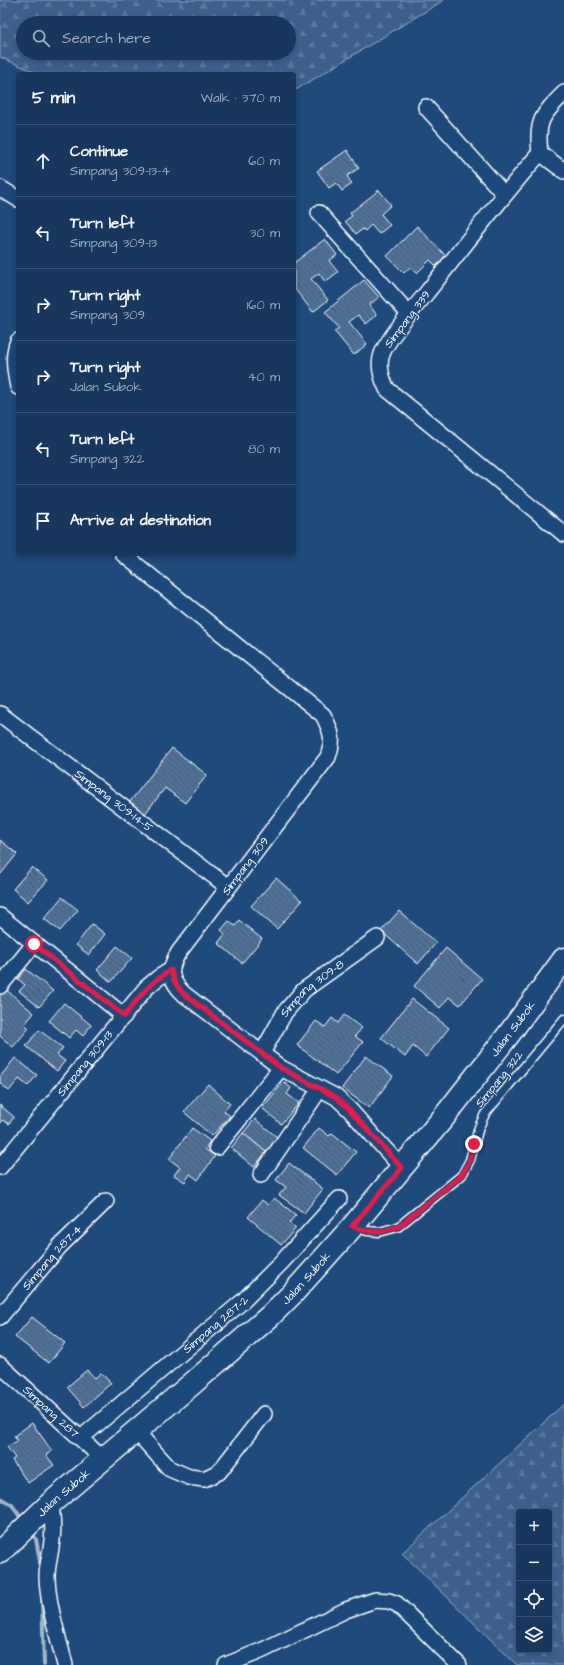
<!DOCTYPE html>
<meta charset="utf-8">
<style>
:root{--surface:#17385c;--page:#244365;--text:#f1f3f6;--muted:#9eacbb;--line:#365272}
body{margin:0;font-family:"Architects Daughter",sans-serif;background:var(--page);color:var(--text)}
.controls{position:absolute;right:12px;bottom:12px;display:grid;overflow:hidden;border-radius:4px;box-shadow:0 2px 6px #0003}
.controls button{width:36px;height:36px;display:grid;place-items:center;padding:0;border:0;border-bottom:1px solid var(--line);background:var(--surface);color:var(--text);font:20px sans-serif}
.stop{position:absolute;width:12px;height:12px;margin:-9px;border:3px solid #e11d48;border-radius:50%;background:#fff}
.stop.end{background:#e11d48;border-color:#fff;box-shadow:0 1px 4px #0008}
.list{margin:0;padding:0;list-style:none}
h2{display:flex;justify-content:space-between;align-items:center;height:52px;margin:0;padding:0 16px;font-size:17px}
h2 small{font-size:13px;font-weight:400;color:var(--muted)}
.list li{display:grid;grid-template-columns:26px 1fr auto;gap:12px;align-items:center;box-sizing:border-box;height:72px;padding:0 16px;border-top:1px solid var(--line)}
.list b{display:block;font-size:15px;white-space:nowrap}
.list p{margin:0;font-size:13px;white-space:nowrap;color:var(--muted)}
.list em{font-size:13px;font-style:normal;color:var(--muted)}
.icon{flex:none;width:22px;height:22px;fill:none;stroke:currentColor;stroke-width:2;stroke-linecap:round;stroke-linejoin:round}
.map{position:relative;flex:none;width:564px;height:1665px;overflow:hidden}
.search{position:absolute;background:var(--surface);box-shadow:0 2px 6px #0003;left:16px;top:16px;width:280px;height:44px;display:flex;align-items:center;gap:10px;box-sizing:border-box;padding:0 14px;border-radius:22px;color:var(--muted);font-size:15px}
.panel{position:absolute;background:var(--surface);box-shadow:0 2px 6px #0003;left:16px;top:72px;width:280px;height:484px;border-radius:4px}
.map>svg:first-child{display:block}
.forest{fill:url(#forest-firs);stroke:#9eb0c5;fill-rule:evenodd}
.lines{fill:none;stroke-linecap:round;stroke-linejoin:round}
.stream{stroke:#a3b5c8;stroke-width:4}
.building{fill:url(#building-back-hatch);stroke:#fff}
.lane-casing{stroke:#fff;stroke-width:11}
.street-casing{stroke:#fff;stroke-width:18}
.secondary-casing{stroke:#fff;stroke-width:25}
.lane{stroke:#1f4a7a;stroke-width:8}
.street{stroke:#1f4a7a;stroke-width:15}
.secondary{stroke:#1f4a7a;stroke-width:22}
.route{stroke:#e11d48;stroke-width:5}
.labels{text-anchor:middle;stroke-width:3;stroke-linejoin:round;paint-order:stroke}
.street-label{font-size:12px;fill:#fff;stroke:#1f4a7a}
</style>
<div class="map">
<svg width="564" height="1665" viewBox="0 0 564 1665">
<defs>
<pattern id="forest-firs" width="22" height="20" patternUnits="userSpaceOnUse"><rect width="22" height="20" fill="#3c618b"/><path d="M5 1l3.5 6h-7zM16 11l3.5 6h-7z" fill="#59799c"/></pattern>
<pattern id="building-back-hatch" width="6" height="6" patternUnits="userSpaceOnUse"><rect width="6" height="6" fill="#507197"/><path d="M-1 5l2 2M0 0l6 6M5-1l2 2" fill="none" stroke="#4e5b6a"/></pattern>
</defs>
<rect width="100%" height="100%" fill="#1f4a7a"/>
<filter id="ink" filterUnits="userSpaceOnUse"><feTurbulence type="fractalNoise" baseFrequency=".025" numOctaves="2"/><feDisplacementMap in="SourceGraphic" scale="8" xChannelSelector="R" yChannelSelector="G"/><feConvolveMatrix kernelMatrix="1 2 1 2 8 2 1 2 1" color-interpolation-filters="sRGB"/></filter>
<g filter="url(#ink)">
<g class="forest">
<path d="M0,0H444L294,91V74H39L0,57ZM23,23H289V53H23Z"/>
<path d="M564,1404V1665H517L402,1553ZM519,1512H549V1650H519Z"/>
</g>
<g class="lines">
<g class="stream">
<path d="M0,1498L12,1505L23,1521"/>
<path d="M31,1532L36,1539L41,1567"/>
<path d="M42,1597L44,1665"/>
</g>
</g>
<g class="building">
<path d="M347,150L359,168L347,176L352,184L342,191L336,183L329,188L317,171Z"/>
<path d="M379,190L391,205L381,214L390,225L379,234L371,225L365,231L363,229L356,234L345,221L352,216L350,213Z"/>
<path d="M417,226L446,256L436,266L430,260L417,273L410,267L404,273L387,256Z"/>
<path d="M325,239L337,255L329,261L338,272L325,282L319,273L311,279L328,300L313,312L294,288V263Z"/>
<path d="M364,280L379,297L369,305L377,315L366,324L358,315L349,322L367,344L354,355L334,331L339,328L325,312Z"/>
<path d="M172,748L207,775L185,803L165,788L144,815L129,803Z"/>
<path d="M0,840L17,854L0,875Z"/>
<path d="M32,867L48,880L28,902L13,889Z"/>
<path d="M276,878L302,901L277,929L251,906Z"/>
<path d="M62,897L78,910L60,931L44,919Z"/>
<path d="M399,911L436,943L418,964L381,931Z"/>
<path d="M239,920L262,939L242,963L218,943L225,934L221,930L229,921L235,926Z"/>
<path d="M92,924L105,934L89,955L76,945Z"/>
<path d="M117,946L132,958L111,982L97,970Z"/>
<path d="M446,948L482,979L460,1005L449,997L440,1008L414,986Z"/>
<path d="M26,969L53,991L39,1007L19,991L25,985L18,979Z"/>
<path d="M4,988L34,1013L25,1024L29,1028L13,1047L0,1036V992Z"/>
<path d="M412,999L449,1028L426,1057L413,1046L405,1057L381,1038Z"/>
<path d="M64,1003L91,1025L83,1036L76,1030L69,1038L49,1021Z"/>
<path d="M344,1015L362,1028L355,1036L363,1042L336,1075L297,1045L316,1021L325,1027L332,1018L338,1023Z"/>
<path d="M39,1030L63,1048L57,1055L65,1061L57,1071L26,1046Z"/>
<path d="M366,1056L393,1076L369,1108L342,1088Z"/>
<path d="M15,1058L37,1075L28,1086L19,1079L9,1091L0,1083V1077Z"/>
<path d="M284,1082L291,1088L287,1094L299,1103L281,1124L262,1108Z"/>
<path d="M208,1084L230,1104L224,1111L230,1116L212,1136L184,1112Z"/>
<path d="M0,1105L14,1117L9,1124L3,1120L0,1124Z"/>
<path d="M255,1119L278,1138L266,1152L243,1133Z"/>
<path d="M192,1128L210,1141L205,1149L215,1156L198,1180L190,1174L185,1182L174,1175L180,1167L169,1159Z"/>
<path d="M319,1128L329,1136L332,1133L356,1152L337,1175L303,1148Z"/>
<path d="M243,1133L266,1152L254,1167L231,1148Z"/>
<path d="M289,1163L323,1189L304,1213L279,1195L286,1187L276,1180Z"/>
<path d="M274,1198L296,1215L289,1223L296,1228L281,1245L248,1217L262,1200L268,1205Z"/>
<path d="M32,1317L65,1343L49,1363L15,1337Z"/>
<path d="M87,1370L95,1378L101,1373L111,1383L84,1407L67,1387Z"/>
<path d="M32,1423L52,1451L46,1455L54,1465L28,1483L12,1460L15,1458L7,1447L17,1441L14,1436Z"/>
</g>
<g class="lines">
<defs>
<path id="lane" d="M355,1227L367,1231L379,1232L398,1227L462,1175L470,1160L479,1127L485,1114L564,1019"/>
<g id="street">
<path d="M426,107L504,194"/>
<path d="M540,153C500,199 463,247 425,295C413,309 388,338 382,354C378,365 382,379 387,389L564,534"/>
<path d="M540,153C536,121 542,115 564,93"/>
<path d="M540,153L564,171"/>
<path d="M0,188L18,199"/>
<path d="M319,213L409,314"/>
<path d="M18,341C12,355 15,372 18,387"/>
<path d="M123,554L323,715C332,732 334,739 328,757L179,952C168,969 169,980 184,994L281,1068L336,1097L349,1109L402,1168"/>
<path id="s1" d="M0,714L228,887"/>
<path d="M0,916L124,1016"/>
<path d="M0,986L34,944"/>
<path id="s2" d="M262,1053L285,1012L304,990L377,938"/>
<path d="M217,1147L281,1068"/>
<path id="s3" d="M0,1167L146,988L158,978L171,970"/>
<path d="M261,1175L320,1089"/>
<path id="s4" d="M0,1317L60,1246L106,1201"/>
<path id="s5" d="M0,1365L102,1458"/>
<path d="M136,1431L170,1469L189,1477L204,1479L219,1472L264,1414"/>
<path id="s6" d="M81,1438L243,1301L281,1263L339,1199"/>
<path d="M51,1503C52,1515 54,1527 52,1540C51,1553 47,1564 47,1577C48,1606 58,1636 65,1665"/>
<path d="M226,1665L263,1650L346,1610L375,1600L389,1601L397,1604L459,1665"/>
</g>
<g id="secondary">
<path id="s7" d="M0,1552L51,1503L193,1383L270,1316L293,1293L353,1226L444,1117L509,1034L564,959"/>
</g>
</defs>
<use href="#lane" class="lane-casing"/>
<use href="#street" class="street-casing"/>
<use href="#secondary" class="secondary-casing"/>
<use href="#lane" class="lane"/>
<use href="#street" class="street"/>
<use href="#secondary" class="secondary"/>
</g>
</g>
<g class="lines" filter="url(#ink)">
<path class="route" d="M34,944L124,1016C139,997 150,982 171,970C173,980 176,986 184,994L281,1068L336,1097L349,1109L402,1168L352,1226L367,1231L379,1232L398,1227L462,1175L470,1160L474,1144"/>
</g>
<g class="labels">
<g class="street-label">
<text transform="translate(407 319) rotate(-53)" y="4">Simpang 339</text>
<text dy="4" stroke="none"><textPath href="#s1" startOffset="143">Simpang 309-14-5</textPath></text>
<text transform="translate(245 866) rotate(-53)" y="4">Simpang 309</text>
<text dy="4" stroke="none"><textPath href="#s2" startOffset="83">Simpang 309-8</textPath></text>
<text dy="4" stroke="none"><textPath href="#s7" startOffset="735">Jalan Subok</textPath></text>
<text dy="4" stroke="none"><textPath href="#s3" startOffset="134">Simpang 309-13</textPath></text>
<text transform="translate(499 1079) rotate(-51)" y="4">Simpang 322</text>
<text dy="4" stroke="none"><textPath href="#s4" startOffset="79">Simpang 287-4</textPath></text>
<text dy="4" stroke="none"><textPath href="#s7" startOffset="411">Jalan Subok</textPath></text>
<text dy="4" stroke="none"><textPath href="#s6" startOffset="176">Simpang 287-2</textPath></text>
<text dy="4" stroke="none"><textPath href="#s5" startOffset="69">Simpang 287</textPath></text>
<text dy="4" stroke="none"><textPath href="#s7" startOffset="87">Jalan Subok</textPath></text>
</g>
</g>
</svg>
<div class="controls">
<button>+</button>
<button>−</button>
<button><svg class="icon" aria-label="locate" viewBox="0 0 24 24"><circle cx="12" cy="12" r="6"/><path d="M12 2v4M12 18v4M2 12h4M18 12h4"/></svg></button>
<button><svg class="icon" aria-label="layers" viewBox="0 0 24 24"><path d="M12 4l9 5-9 5-9-5zM3 14l9 5 9-5"/></svg></button>
</div>
<div class="stop" style="left:34px;top:944px"></div>
<div class="stop end" style="left:474px;top:1144px"></div>
<div class="search"><svg class="icon" aria-label="search" viewBox="0 0 24 24"><circle cx="10" cy="10" r="6"/><path d="M15 15l6 6"/></svg>Search here</div>
<section class="panel">
<h2>5 min<small>Walk · 370 m</small></h2>
<ul class="list">
<li><svg class="icon" aria-label="ahead" viewBox="0 0 24 24"><path d="M12 20V5M6 11l6-6 6 6"/></svg><div><b>Continue</b><p>Simpang 309-13-4</p></div><em>60 m</em></li>
<li><svg class="icon" aria-label="left" viewBox="0 0 24 24"><path d="M17 20v-9H6M10 6l-5 5 5 5"/></svg><div><b>Turn left</b><p>Simpang 309-13</p></div><em>30 m</em></li>
<li><svg class="icon" aria-label="right" viewBox="0 0 24 24"><path d="M7 20v-9h11M14 6l5 5-5 5"/></svg><div><b>Turn right</b><p>Simpang 309</p></div><em>160 m</em></li>
<li><svg class="icon" aria-label="right" viewBox="0 0 24 24"><path d="M7 20v-9h11M14 6l5 5-5 5"/></svg><div><b>Turn right</b><p>Jalan Subok</p></div><em>40 m</em></li>
<li><svg class="icon" aria-label="left" viewBox="0 0 24 24"><path d="M17 20v-9H6M10 6l-5 5 5 5"/></svg><div><b>Turn left</b><p>Simpang 322</p></div><em>80 m</em></li>
<li><svg class="icon" aria-label="arrive" viewBox="0 0 24 24"><path d="M6 21V4h12l-3 4 3 4H6"/></svg><div><b>Arrive at destination</b></div></li>
</ul>
</section>
</div>
